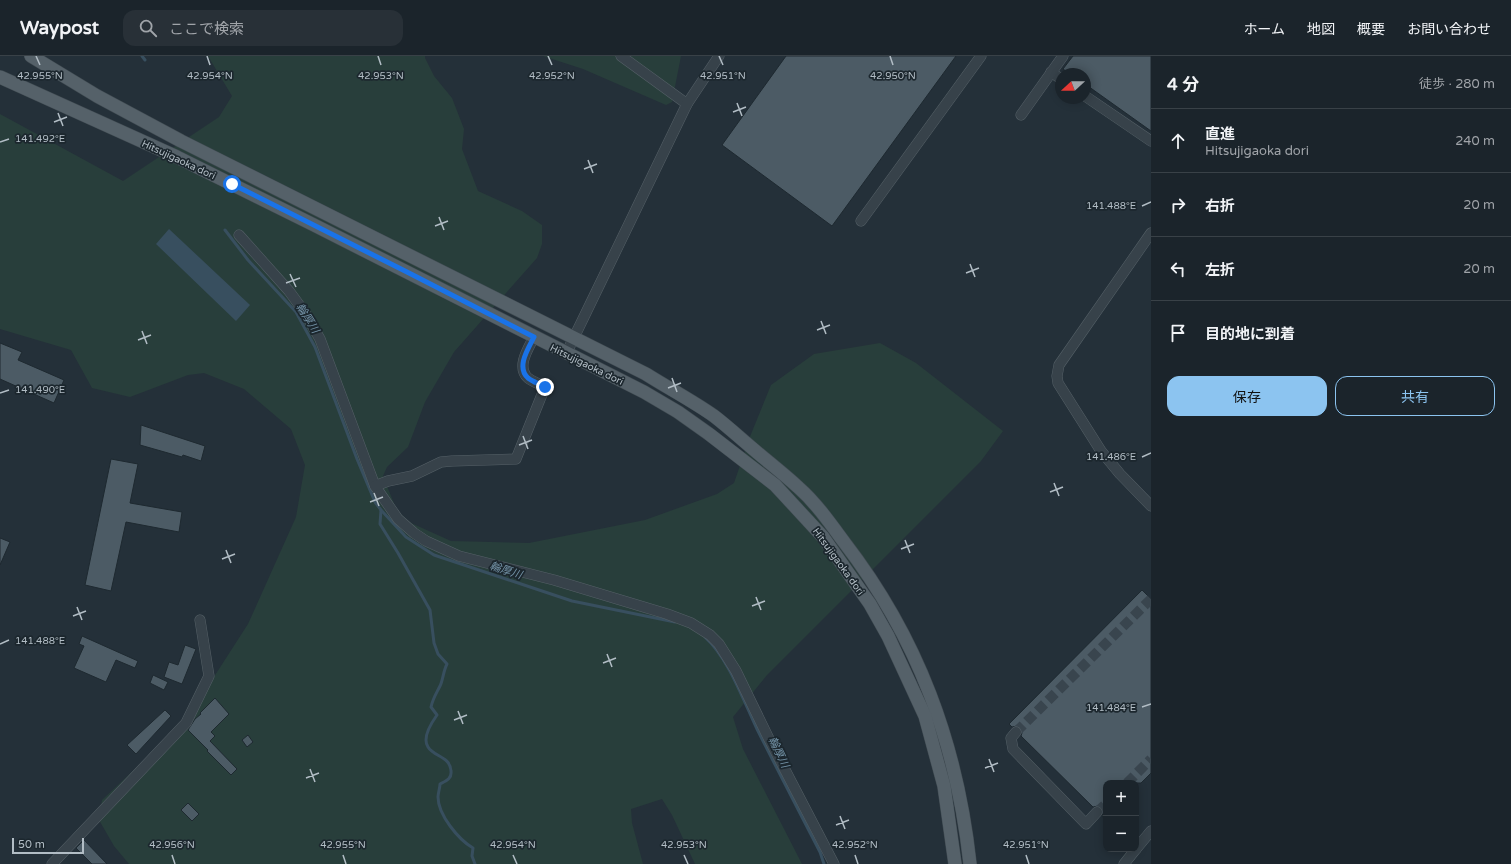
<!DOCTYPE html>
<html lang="ja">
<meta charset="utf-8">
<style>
:root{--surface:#1b242b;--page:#283037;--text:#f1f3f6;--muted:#a0a4a9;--line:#394147;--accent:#8cc4f0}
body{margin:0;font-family:"Varela Round","Noto Sans JP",sans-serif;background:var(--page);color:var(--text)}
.controls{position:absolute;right:12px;bottom:12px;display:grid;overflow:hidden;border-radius:8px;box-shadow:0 2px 10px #0003}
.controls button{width:36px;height:36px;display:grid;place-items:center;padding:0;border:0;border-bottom:1px solid var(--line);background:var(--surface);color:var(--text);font:20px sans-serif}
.compass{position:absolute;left:1055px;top:12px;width:36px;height:36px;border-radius:50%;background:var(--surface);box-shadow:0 2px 10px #0003;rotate:249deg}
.scale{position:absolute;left:12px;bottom:10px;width:72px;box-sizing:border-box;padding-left:4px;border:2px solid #b2bdc5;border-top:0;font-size:11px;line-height:14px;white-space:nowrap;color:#b2bdc5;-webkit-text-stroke:3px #1c272e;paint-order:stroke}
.stop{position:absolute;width:12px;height:12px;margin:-9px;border:3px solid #1a73e8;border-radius:50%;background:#fff}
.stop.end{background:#1a73e8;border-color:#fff;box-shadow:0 1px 4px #0008}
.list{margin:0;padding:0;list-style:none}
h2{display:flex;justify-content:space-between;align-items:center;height:52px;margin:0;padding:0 16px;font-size:17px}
h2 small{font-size:13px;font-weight:400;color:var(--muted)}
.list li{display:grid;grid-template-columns:26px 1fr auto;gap:12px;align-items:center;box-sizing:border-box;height:64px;padding:0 16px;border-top:1px solid var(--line)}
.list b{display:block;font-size:15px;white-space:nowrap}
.list p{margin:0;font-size:13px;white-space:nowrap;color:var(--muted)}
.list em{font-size:13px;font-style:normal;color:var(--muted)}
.actions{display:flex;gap:8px;padding:12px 16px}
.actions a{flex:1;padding:9px 0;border:1px solid var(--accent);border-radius:12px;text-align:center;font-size:14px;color:var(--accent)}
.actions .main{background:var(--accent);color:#111}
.icon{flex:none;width:22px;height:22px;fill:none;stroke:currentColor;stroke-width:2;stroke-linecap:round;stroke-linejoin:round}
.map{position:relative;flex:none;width:1151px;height:808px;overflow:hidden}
header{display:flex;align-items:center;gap:24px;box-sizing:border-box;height:56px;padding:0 20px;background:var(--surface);border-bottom:1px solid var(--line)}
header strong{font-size:19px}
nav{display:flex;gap:22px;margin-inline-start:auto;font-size:14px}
.search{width:280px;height:36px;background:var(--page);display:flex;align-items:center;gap:10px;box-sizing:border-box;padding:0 14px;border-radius:12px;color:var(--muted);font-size:15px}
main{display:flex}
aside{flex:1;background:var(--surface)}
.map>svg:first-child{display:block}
.green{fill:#283e3b}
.water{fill:#384f5f}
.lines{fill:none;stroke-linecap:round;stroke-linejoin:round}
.stream{stroke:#384f5f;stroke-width:3}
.building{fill:#4c5b65;stroke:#1e2930}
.minor-tunnel{stroke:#39454e;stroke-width:10;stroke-dasharray:10 5;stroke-linecap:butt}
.minor-casing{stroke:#556067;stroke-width:11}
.major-casing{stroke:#404b52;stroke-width:14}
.minor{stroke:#37424a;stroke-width:10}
.major{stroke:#556169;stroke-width:13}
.route{stroke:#1a73e8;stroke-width:5}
.ticks{fill:none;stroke:#b2bdc5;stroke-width:1.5}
.labels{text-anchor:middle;stroke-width:3.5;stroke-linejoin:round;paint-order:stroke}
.street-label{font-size:10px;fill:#b2bdc5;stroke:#1c272e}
.water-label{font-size:11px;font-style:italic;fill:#7493a7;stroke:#1c272e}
.ticks-label{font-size:10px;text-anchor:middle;fill:#b2bdc5;stroke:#1c272e;stroke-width:3.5;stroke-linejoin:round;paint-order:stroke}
</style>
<header>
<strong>Waypost</strong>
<div class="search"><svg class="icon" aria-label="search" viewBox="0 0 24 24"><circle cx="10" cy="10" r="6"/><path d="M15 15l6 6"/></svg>ここで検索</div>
<nav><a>ホーム</a><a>地図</a><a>概要</a><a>お問い合わせ</a></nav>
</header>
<main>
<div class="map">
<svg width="1151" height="808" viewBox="0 0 1151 808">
<rect width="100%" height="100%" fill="#243039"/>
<g class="green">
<path d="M208,0H425V2L434,20L452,42L464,73L462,93L478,135L522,155L542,169V188L537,202L454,296L425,346L408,391L387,411L383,420L397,455L411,467L451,485L529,487L645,464L717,438L734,427L749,383L771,329L814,298L880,287L916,307L1003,375L981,405L767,619L733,661L743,693L802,808H695L672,759L662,743L631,753L632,767L643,808H129L114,790L99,764L102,744L167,683L201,641L248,568L296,461L305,409L291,373L244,333L204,317L188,319L130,341L92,332L71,294L0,273V58L123,125L219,61L232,40Z"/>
<path d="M543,0H681L672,46L666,49L583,13Z"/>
</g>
<path class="water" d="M169,173L250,249L236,265L156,188Z"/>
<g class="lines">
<g class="stream">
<path d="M142,0L145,4"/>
<path d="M225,174L248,204L296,256L315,291L357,403L375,446L381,454L406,481L434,499L572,545L675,566"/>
<path d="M381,454L380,468L398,497L430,554L434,587L438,598L447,608C443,616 443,624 440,630C436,638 433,642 431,651L437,659C432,666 422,682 428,691C434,701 450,700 451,715C452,723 446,725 440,728C440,732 438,737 438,741C438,759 459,784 473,792L472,800L475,808"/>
<path d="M705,581C728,601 744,646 757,673C778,715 799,755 820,796L824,808"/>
</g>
</g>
<g class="building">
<path d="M786,0H956L832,170L722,89Z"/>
<path d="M1073,0H1151V75L1085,28V18H1070L1063,13Z"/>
<path d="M0,287L22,296L18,304L64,324L54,347L0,323Z"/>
<path d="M141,369L205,390L201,405L183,399L182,401L140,389Z"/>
<path d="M111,403L138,408L130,447L182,456L179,476L126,466L111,535L85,529Z"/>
<path d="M0,482L10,486L0,509Z"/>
<path d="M1142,534L1151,543V717L1141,727H1106V765L1102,760L1103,757L1102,752L1098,750L1093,751L1021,680L1022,677L1020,671L1017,670L1012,671L1009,668Z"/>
<path d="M82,580L138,605L135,612L116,604L106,626L74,612L84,590L79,588Z"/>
<path d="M185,589L196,593L182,628L164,621L169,606L178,609Z"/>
<path d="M153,619L168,626L164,634L150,627Z"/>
<path d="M215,642L229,658L211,676L215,680L210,685L237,713L231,719L207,695L208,694L188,674L195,663L201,658L200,657Z"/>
<path d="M165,654L171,660L136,698L127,689Z"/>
<path d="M248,679L253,686L247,691L242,684Z"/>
<path d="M188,747L199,758L192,765L181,754Z"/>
<path d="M84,784L107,808H92L76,792Z"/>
</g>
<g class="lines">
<g class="minor-tunnel">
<path d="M1016,676L1151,543"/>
<path d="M1127,727L1151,703"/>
<path d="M1097,756L1106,748"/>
</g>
<defs>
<g id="minor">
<path d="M621,0L687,48"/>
<path d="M1051,16L1061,23"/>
<path d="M1085,40L1151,85"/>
<path d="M1021,59L1063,0"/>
<path d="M861,165L981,0"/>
<path d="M1151,177L1059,309L1057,320L1058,327L1101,395L1120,418L1151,450"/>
<path d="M239,179L289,235L305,257L320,283L375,430L398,463L414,477L426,485L459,500L554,524L667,558L691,567L710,579L719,588L736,615L769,683L834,808"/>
<path d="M566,298L687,48L719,0"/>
<path d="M375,430L388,425L412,420L441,406L452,405L516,403L545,331C540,328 533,326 528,322C516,311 528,293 534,281"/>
<path d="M1016,676L1011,682L1013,693L1086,768L1097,756"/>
<path d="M1136,793L1151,775"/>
<path d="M52,808L186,667L209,620L200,564"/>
<path d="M1124,808L1136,793"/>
</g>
<g id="major">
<path d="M31,0L97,40L181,85L646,318C668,332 693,345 714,360C727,370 739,381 752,392C767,405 784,418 799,432C816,447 830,467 844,486C918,582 957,688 970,808"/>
<path d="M0,21L177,101L314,169L644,336L678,356L709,378L775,429L823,481L870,548L888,580L925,660L944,730L955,808"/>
</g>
</defs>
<use href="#minor" class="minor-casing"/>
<use href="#major" class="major-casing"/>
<use href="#minor" class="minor"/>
<use href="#major" class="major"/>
</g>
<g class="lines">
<path class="route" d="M232,128L407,216L534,281C528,293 516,311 528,322C533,326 540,328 545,331"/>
</g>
<path class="ticks" d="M36,0L40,9M207,0L210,9M378,0L381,9M548,0L552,9M719,0L723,9M890,0L893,9M737,47L742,60M733,56L746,51M58,57L63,70M54,66L67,61M0,86L9,83M588,104L593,117M584,113L597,108M1142,150L1151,146M439,161L444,174M435,170L448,165M970,208L975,221M966,217L979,212M290,218L296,231M286,227L300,222M821,265L826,278M817,274L830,269M142,275L147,288M138,284L151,279M672,322L677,336M668,332L681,327M0,337L9,334M523,380L528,393M519,389L532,384M1142,401L1151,397M1054,427L1059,440M1050,436L1063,431M374,437L379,450M370,446L383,441M905,484L910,497M901,493L914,488M226,494L231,507M222,503L235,498M756,541L761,554M752,550L765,545M77,551L82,564M73,560L86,555M0,588L9,584M607,598L612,611M603,607L616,602M1142,651L1151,648M458,655L463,668M454,664L467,659M989,703L994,716M985,712L998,707M310,713L315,726M306,722L319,717M840,760L845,773M836,769L849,764M172,799L175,808M343,799L346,808M513,799L517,808M684,799L688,808M855,799L858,808M1026,799L1029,808"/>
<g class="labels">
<g class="street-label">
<text transform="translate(179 103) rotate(25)" y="4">Hitsujigaoka dori</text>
<text transform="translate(587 308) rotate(26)" y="4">Hitsujigaoka dori</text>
<text transform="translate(839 505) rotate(54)" y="4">Hitsujigaoka dori</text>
</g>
<g class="water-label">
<text transform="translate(308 262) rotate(58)" y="4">輪厚川</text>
<text transform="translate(506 514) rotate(18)" y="4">輪厚川</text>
<text transform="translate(779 696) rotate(64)" y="4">輪厚川</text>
</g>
</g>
<g class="ticks-label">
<text x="40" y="23">42.955°N</text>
<text x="210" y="23">42.954°N</text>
<text x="381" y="23">42.953°N</text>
<text x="552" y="23">42.952°N</text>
<text x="723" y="23">42.951°N</text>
<text x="893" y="23">42.950°N</text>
<text x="40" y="86">141.492°E</text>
<text x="1111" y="153">141.488°E</text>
<text x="40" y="337">141.490°E</text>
<text x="1111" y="404">141.486°E</text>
<text x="40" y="588">141.488°E</text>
<text x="1111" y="655">141.484°E</text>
<text x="172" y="792">42.956°N</text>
<text x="343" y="792">42.955°N</text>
<text x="513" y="792">42.954°N</text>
<text x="684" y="792">42.953°N</text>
<text x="855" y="792">42.952°N</text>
<text x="1026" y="792">42.951°N</text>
</g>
</svg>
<div class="controls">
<button>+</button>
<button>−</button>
</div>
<svg class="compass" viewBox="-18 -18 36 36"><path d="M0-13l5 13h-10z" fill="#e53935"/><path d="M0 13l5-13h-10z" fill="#a0a4a9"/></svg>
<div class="scale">50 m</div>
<div class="stop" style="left:232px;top:128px"></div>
<div class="stop end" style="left:545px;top:331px"></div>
</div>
<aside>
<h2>4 分<small>徒歩 · 280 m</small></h2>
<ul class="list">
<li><svg class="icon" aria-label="ahead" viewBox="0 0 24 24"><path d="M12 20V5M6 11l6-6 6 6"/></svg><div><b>直進</b><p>Hitsujigaoka dori</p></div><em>240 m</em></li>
<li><svg class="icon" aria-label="right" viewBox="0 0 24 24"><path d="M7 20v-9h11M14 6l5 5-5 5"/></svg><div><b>右折</b></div><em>20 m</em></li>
<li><svg class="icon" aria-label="left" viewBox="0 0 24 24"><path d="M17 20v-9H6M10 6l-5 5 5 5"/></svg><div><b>左折</b></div><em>20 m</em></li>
<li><svg class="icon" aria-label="arrive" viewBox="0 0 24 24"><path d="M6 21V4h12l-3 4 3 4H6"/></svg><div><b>目的地に到着</b></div></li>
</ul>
<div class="actions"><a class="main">保存</a><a>共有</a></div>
</aside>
</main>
